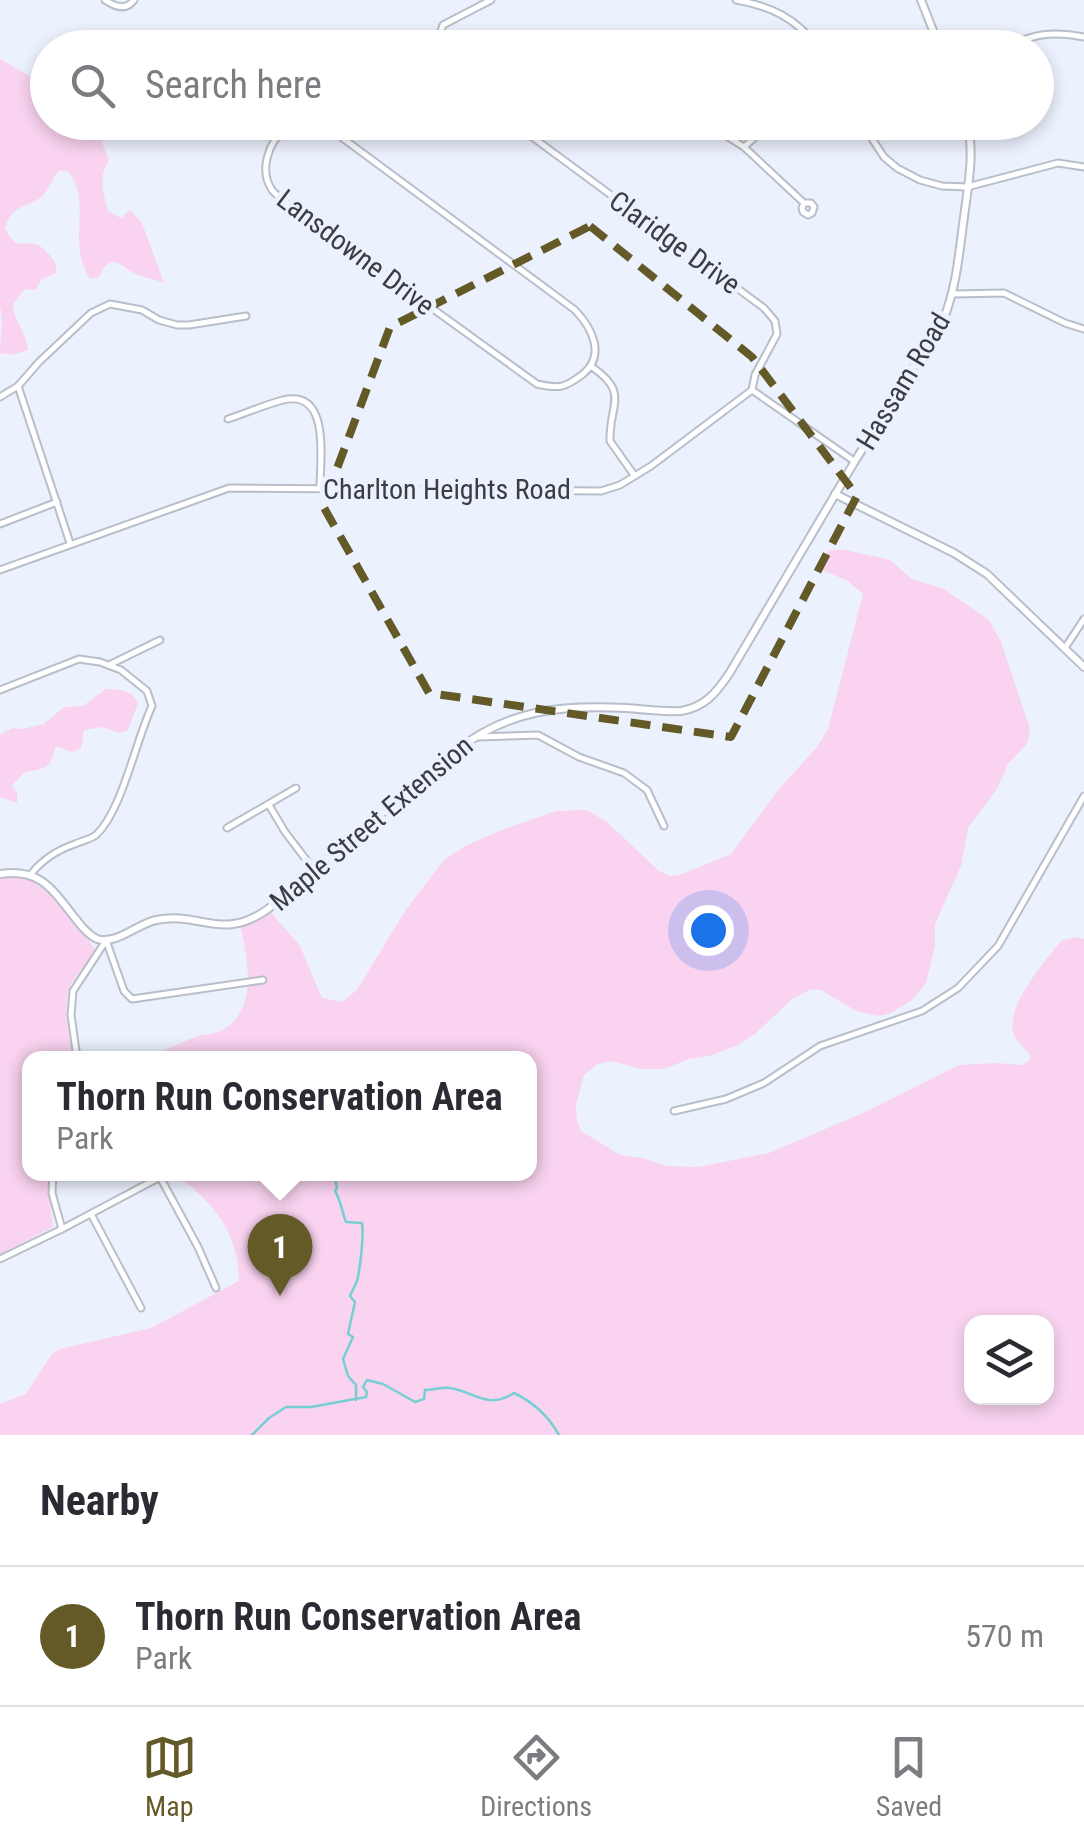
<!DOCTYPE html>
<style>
:root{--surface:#fff;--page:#f7f7f7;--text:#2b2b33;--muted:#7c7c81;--line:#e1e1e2;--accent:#635a27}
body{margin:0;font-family:"Roboto Condensed",sans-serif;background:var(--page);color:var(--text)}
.controls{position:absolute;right:30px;bottom:30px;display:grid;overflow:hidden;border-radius:20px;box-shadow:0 5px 15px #0003}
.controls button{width:90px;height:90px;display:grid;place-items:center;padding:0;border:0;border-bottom:2px solid var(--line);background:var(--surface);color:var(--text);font:50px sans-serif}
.you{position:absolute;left:708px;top:930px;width:35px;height:35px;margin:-25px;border:8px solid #fff;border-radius:50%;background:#1a73e8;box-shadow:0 0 0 15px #1a73e833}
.badge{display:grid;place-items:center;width:65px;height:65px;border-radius:50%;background:var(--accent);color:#fff;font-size:32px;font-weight:700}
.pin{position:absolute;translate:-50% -82px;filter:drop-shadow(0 2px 5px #0008)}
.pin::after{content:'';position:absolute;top:52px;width:35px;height:30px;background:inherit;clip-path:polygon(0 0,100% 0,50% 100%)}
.popup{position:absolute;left:22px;top:1051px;width:515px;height:130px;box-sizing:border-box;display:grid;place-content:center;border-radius:20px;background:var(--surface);filter:drop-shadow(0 2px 8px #0005);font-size:32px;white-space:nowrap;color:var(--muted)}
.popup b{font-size:38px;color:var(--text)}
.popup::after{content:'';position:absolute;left:50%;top:100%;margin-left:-20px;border:20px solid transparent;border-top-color:var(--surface)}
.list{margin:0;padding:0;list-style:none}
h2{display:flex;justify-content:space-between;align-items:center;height:130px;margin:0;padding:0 40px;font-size:42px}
h2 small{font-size:32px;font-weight:400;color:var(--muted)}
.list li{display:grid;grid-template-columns:65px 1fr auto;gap:30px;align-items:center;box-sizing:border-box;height:140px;padding:0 40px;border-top:2px solid var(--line)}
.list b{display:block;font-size:38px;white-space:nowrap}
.list p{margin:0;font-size:32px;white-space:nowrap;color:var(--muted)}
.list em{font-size:32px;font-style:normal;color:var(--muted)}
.icon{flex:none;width:55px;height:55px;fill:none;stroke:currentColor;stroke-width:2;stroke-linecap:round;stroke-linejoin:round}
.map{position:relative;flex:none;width:1084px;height:1435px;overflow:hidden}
.search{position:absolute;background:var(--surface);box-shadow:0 5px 15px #0003;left:30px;right:30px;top:30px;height:110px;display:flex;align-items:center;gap:25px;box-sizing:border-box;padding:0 35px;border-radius:55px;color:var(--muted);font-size:38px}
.sheet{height:270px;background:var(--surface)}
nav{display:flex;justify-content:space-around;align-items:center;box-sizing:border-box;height:140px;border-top:2px solid var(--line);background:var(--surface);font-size:28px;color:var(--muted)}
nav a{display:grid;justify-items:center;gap:5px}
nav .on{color:var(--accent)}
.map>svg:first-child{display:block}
.green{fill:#f9d3f0;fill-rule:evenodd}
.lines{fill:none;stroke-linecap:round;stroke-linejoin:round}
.stream{stroke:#77cfd4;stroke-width:2.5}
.minor-casing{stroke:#b8beca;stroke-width:9}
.tertiary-casing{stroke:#b8beca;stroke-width:10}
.minor{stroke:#fff;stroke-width:5}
.tertiary{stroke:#fff;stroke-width:6}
.marked{fill:none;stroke:#635a27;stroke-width:8;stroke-dasharray:20 12;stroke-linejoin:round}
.labels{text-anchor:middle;stroke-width:10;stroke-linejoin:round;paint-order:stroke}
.street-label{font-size:28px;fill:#3a3d42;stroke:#ecf1fe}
</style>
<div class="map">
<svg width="1084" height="1435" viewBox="0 0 1084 1435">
<rect width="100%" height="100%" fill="#ecf1fe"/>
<g class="green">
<path d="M0,59L47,86L48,122L94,123L109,160C98,177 103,192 108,211L121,218L130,210L142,223L164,283C154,279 141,277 132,272C117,263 111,253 99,277L90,279C66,242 93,202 68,171H59C51,179 49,191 40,198C22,210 13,204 5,228C18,252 18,240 39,245C47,253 59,261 56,273L42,279L35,290L25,289L13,304C13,321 27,333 28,350L12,355L0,353C0,338 4,321 0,307Z"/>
<path d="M830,550H846L890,560L912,579L944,589L989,620L1001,642L1030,729L1027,744L1008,764L997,789L968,828L961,866L935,924V946L926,983L912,1000L889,1014L878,1016L856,1011L821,990L811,989L792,999L755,1034L736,1046L709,1056L689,1059L664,1069H640L612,1061L597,1064L584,1075L576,1104L577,1121L581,1131L620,1155L643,1158L667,1166L698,1167L769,1153L865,1112L959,1065L996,1063L1023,1065L1030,1059V1054C1024,1048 1017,1042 1014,1035C1004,1007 1045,961 1062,940L1077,937L1084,939V1435H0V1404L26,1394L51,1355L60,1349L151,1328L239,1281C238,1231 213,1202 175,1174H530V1058H148C164,1051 181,1042 198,1036C206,1034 214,1034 221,1031C259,1010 248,959 240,924L268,909L300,946L322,998L342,1002L357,990L405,911L444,860L467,845L507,828L556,811L587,810L607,822L659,871L670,876L680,875L731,854L779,789L817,747L828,729L863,594L848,581L822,570L819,562ZM972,1322H1046V1398H972Z"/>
<path d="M106,689C121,690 130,689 138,703L128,730L119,733L103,727L84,730L81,748L72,752L56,746C49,769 48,768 25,772L12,785L17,793V803L0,797V735L12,728L22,729L44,724L64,707L83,706Z"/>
<path d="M17,876C45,880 80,927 95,950C89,963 78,972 71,984C61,1006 70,1036 73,1058H30V1174H48V1188L53,1227L0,1254V879Z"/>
</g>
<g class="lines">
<g class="stream">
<path d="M334,1174L337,1188L335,1191C341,1201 342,1212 346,1222L362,1223C364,1236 360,1269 357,1281C355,1286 352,1291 350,1296L355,1302L348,1334L353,1337L343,1359L348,1376L356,1385V1400"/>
<path d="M252,1435L269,1418L286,1407H311L366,1397L367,1392L363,1387L367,1380L383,1384L415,1402L424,1399L425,1390C432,1390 442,1387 450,1388C475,1392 488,1410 514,1393C533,1402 549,1417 559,1435"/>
</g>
<defs>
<g id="minor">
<path d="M105,0C115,7 126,11 134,0"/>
<path d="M736,0C770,6 797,18 818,48"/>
<path d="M435,48L443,25L491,0"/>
<path d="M1001,48C1034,35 1049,30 1084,37"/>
<path d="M512,122L764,308L775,321L777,334L755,375L752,390"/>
<path d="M704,122L744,147L804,203H811L814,207L812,213L808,215L803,212L802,208L804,203"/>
<path d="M861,122L884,157L897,168L920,180L942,186L967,187L1058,163L1084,167"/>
<path d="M303,124H318L333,131L575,310C592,328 606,355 583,374C565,388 559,389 537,384L285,202C281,198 276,195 272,190C259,171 268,141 286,129C290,127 299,125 303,124Z"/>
<path d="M744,147L772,122"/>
<path d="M953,294L1004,293L1065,323L1084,329"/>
<path d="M592,367C630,393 609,404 610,441L634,475"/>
<path d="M18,386L70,543"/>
<path d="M0,397L18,386L39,362L91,313L110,304L142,310L159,320L177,325H189L246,316"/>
<path d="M228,419C246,413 264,405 283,400C331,389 320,459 320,488"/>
<path d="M0,524L57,502"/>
<path d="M0,570L229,488L601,491L620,485L651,466L752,390L854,461"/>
<path d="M1065,648L1084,619"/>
<path d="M109,665L160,640"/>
<path d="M0,690L79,659L100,662L121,670L147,691L152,706C136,740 122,811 96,835C91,839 82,841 75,844C57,850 43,859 31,874"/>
<path d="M477,737L538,735L579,757L624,773L647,790L664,826"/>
<path d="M269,805L285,832L314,870"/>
<path d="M227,828L296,788"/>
<path d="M106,940L124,991L132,999L263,980"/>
<path d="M77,1058L71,1015L73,991L105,942"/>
<path d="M674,1111L726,1099L764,1083L820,1046L922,1011L958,988L998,946L1084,796"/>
<path d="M91,1214L141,1308"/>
<path d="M62,1229L160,1177L198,1247L216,1288"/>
<path d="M0,1259L62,1229L52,1193L53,1174"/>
</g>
<g id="tertiary">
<path d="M921,0L940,48"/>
<path d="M835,494L954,553L987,574L1084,667"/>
<path d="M0,874C40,868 52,889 75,918C81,926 88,935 97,939C117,945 137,924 156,920C201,911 221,942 268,909L456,751C508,709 562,705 626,708C644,709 663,712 681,711C705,707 716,693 729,674L855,461L944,318C957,285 959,252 964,217C968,185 975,154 967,122"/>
</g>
</defs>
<use href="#minor" class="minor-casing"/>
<use href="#tertiary" class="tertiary-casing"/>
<use href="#minor" class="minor"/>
<use href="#tertiary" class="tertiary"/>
</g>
<path class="marked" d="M590,226L752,357L857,496L731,737L429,693L323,506L390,327Z"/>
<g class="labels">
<g class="street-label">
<text transform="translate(675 242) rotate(36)" y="10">Claridge Drive</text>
<text transform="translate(356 252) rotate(37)" y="10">Lansdowne Drive</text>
<text transform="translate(903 381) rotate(-59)" y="10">Hassam Road</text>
<text x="447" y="499">Charlton Heights Road</text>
<text transform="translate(371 823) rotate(-40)" y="10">Maple Street Extension</text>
</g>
</g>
</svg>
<div class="controls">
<button><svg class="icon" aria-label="layers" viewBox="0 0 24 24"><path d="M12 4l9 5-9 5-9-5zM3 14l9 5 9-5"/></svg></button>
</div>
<div class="you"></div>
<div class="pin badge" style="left:280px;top:1296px">1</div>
<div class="popup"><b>Thorn Run Conservation Area</b>Park</div>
<div class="search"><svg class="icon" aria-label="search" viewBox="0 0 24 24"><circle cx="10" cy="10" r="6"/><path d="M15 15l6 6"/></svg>Search here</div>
</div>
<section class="sheet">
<h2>Nearby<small></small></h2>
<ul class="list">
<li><span class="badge">1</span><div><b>Thorn Run Conservation Area</b><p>Park</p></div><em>570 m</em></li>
</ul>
</section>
<nav>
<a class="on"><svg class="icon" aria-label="map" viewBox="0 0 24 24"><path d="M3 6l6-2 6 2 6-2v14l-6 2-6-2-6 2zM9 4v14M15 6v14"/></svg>Map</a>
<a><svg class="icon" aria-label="directions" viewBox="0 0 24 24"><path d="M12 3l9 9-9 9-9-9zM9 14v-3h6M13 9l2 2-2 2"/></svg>Directions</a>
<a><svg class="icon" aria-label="saved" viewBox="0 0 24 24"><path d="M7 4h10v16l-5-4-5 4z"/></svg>Saved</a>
</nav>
